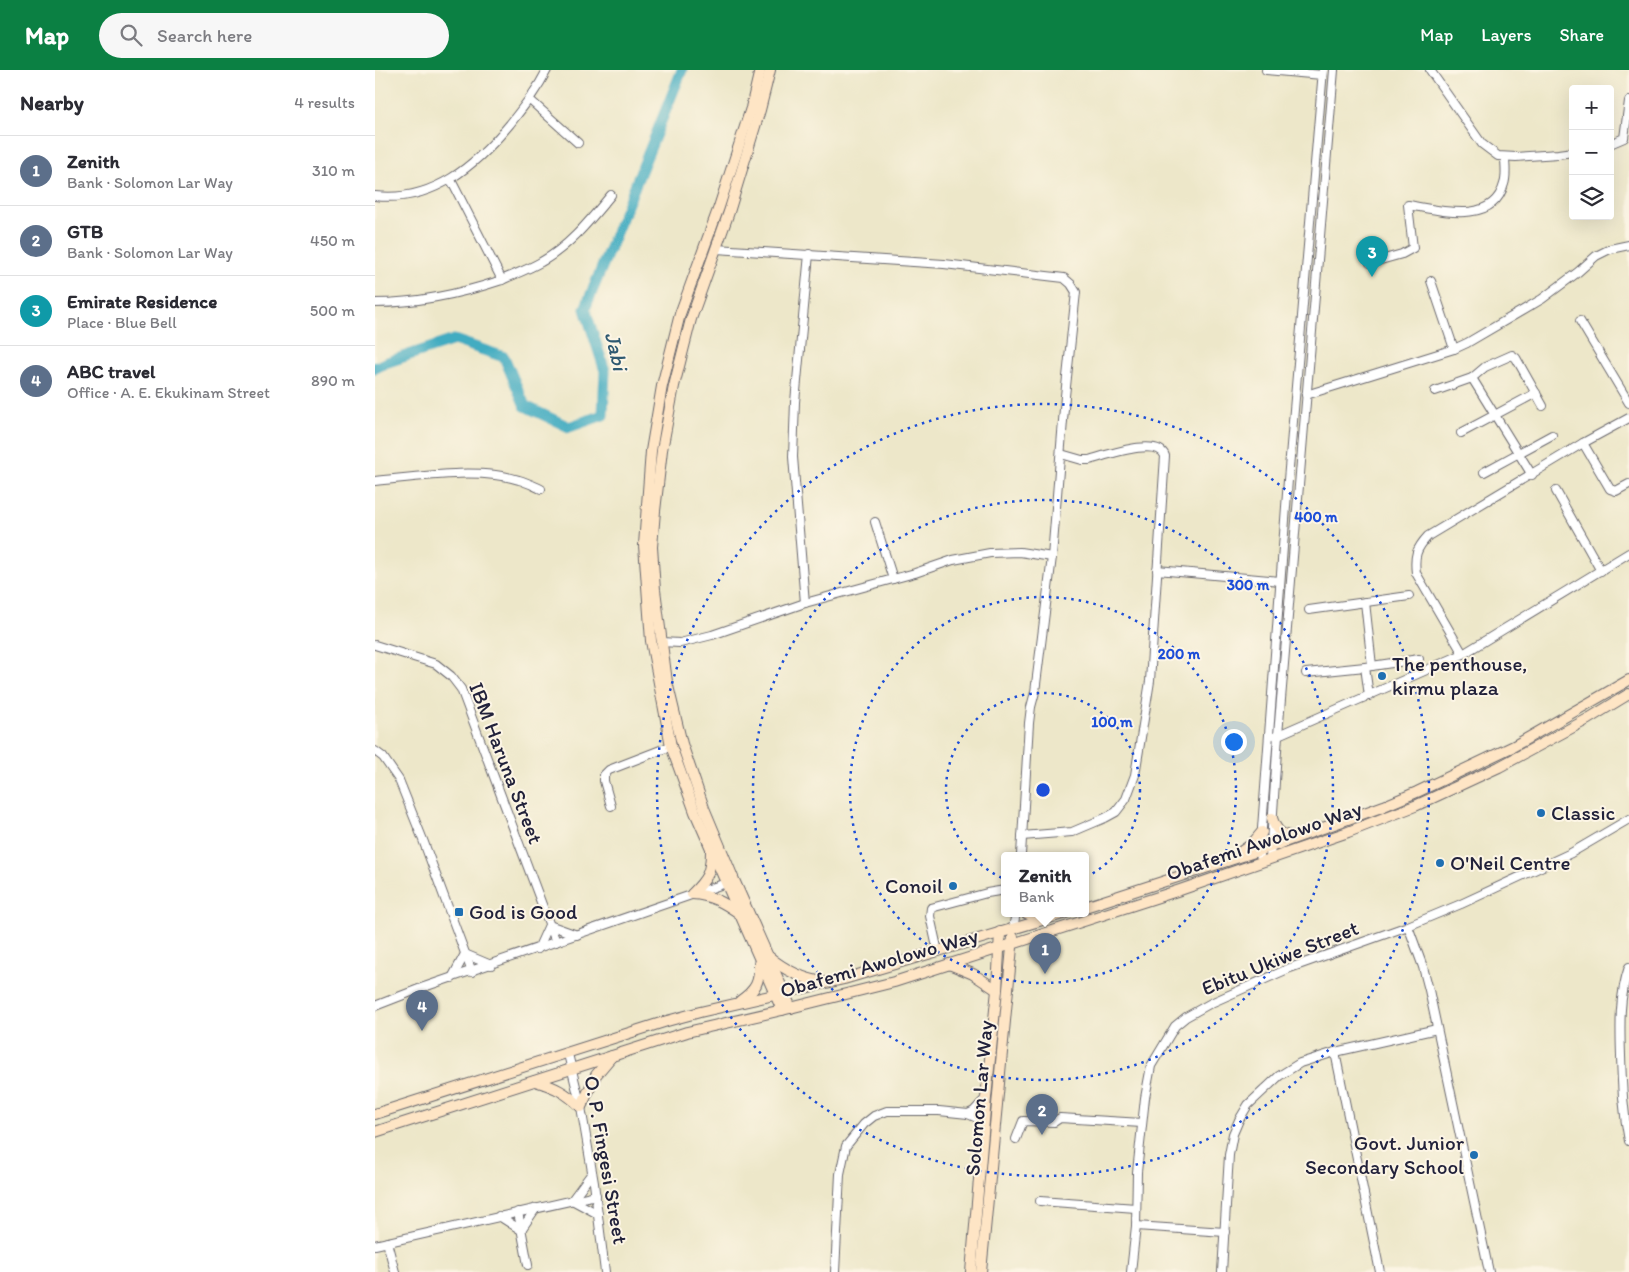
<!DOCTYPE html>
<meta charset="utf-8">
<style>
:root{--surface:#fff;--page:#f7f7f7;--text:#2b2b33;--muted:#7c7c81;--line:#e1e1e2;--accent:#0b8043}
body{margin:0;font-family:Itim,sans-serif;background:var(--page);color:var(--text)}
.controls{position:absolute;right:15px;top:15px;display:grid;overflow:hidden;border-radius:5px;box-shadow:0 5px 20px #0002}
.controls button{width:45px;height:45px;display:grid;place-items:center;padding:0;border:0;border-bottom:1px solid var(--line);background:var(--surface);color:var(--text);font:25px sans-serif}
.you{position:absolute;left:858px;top:671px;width:18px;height:18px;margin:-12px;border:4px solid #fff;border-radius:50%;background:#1a73e8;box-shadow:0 0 0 8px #1a73e833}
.badge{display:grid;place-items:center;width:32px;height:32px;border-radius:50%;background:var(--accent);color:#fff;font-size:16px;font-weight:700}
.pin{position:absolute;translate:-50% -41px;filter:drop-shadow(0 1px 2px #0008)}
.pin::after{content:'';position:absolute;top:26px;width:18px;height:15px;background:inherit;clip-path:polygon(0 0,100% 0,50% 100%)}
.popup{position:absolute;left:626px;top:782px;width:88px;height:65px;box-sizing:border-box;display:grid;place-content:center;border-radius:5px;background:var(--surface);filter:drop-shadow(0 1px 4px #0005);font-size:16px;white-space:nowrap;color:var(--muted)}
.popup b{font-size:19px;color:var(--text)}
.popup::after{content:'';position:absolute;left:50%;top:100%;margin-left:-10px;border:10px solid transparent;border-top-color:var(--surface)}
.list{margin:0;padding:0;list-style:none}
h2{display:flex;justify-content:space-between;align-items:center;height:65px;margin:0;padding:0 20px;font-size:21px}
h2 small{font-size:16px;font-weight:400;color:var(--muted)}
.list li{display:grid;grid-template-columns:32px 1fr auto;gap:15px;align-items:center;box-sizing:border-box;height:70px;padding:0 20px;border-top:1px solid var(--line)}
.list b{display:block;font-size:19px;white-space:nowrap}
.list p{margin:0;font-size:16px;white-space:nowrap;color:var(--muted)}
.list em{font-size:16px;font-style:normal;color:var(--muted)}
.icon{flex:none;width:28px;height:28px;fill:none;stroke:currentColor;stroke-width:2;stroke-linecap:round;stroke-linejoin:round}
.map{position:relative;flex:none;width:1254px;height:1202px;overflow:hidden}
header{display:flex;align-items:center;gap:30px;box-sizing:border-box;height:70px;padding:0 25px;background:var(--accent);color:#fff}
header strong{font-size:24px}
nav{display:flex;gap:28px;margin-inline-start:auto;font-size:18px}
.search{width:350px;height:45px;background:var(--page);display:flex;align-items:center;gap:12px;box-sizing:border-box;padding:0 18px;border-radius:28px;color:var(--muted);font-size:19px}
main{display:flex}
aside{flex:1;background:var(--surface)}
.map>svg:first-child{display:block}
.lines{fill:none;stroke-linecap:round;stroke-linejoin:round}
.river{stroke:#42acc1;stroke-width:11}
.street-casing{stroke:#69676d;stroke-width:10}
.secondary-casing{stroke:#69676d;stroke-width:12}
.street{stroke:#fff;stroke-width:8}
.secondary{stroke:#fee5c5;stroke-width:10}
.ring{fill:none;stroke:#1d4ed8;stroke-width:2.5;stroke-dasharray:2.5 5}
.poi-dot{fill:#1f6fb2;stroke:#fcf5e5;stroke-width:2}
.labels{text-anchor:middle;stroke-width:4;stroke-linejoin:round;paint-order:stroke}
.poi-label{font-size:21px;fill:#22223b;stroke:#fcf5e5;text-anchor:start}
.street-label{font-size:21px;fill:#22223b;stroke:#fcf5e5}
.water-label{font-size:22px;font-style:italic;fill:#2f5971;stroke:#fcf5e5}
.centre{fill:#1d4ed8;stroke:#fcf5e5;stroke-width:2.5}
.ring-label{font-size:15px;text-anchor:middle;font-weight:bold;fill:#1d4ed8;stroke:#fcf5e5;stroke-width:4;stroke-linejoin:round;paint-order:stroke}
</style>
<header>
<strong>Map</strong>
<div class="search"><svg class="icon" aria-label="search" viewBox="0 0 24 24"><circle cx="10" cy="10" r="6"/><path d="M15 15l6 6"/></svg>Search here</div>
<nav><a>Map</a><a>Layers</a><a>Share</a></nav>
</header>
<main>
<aside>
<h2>Nearby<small>4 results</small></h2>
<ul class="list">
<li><span class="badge" style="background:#5c6f8a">1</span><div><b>Zenith</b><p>Bank · Solomon Lar Way</p></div><em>310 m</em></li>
<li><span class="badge" style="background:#5c6f8a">2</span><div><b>GTB</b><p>Bank · Solomon Lar Way</p></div><em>450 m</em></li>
<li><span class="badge" style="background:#0f9aa8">3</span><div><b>Emirate Residence</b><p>Place · Blue Bell</p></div><em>500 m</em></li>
<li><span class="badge" style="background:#5c6f8a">4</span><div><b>ABC travel</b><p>Office · A. E. Ekukinam Street</p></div><em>890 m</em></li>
</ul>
</aside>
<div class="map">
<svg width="1254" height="1202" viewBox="0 0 1254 1202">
<rect width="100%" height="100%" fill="#fcf5e5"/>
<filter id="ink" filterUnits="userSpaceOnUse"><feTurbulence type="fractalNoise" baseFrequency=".02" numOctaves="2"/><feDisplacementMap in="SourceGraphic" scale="10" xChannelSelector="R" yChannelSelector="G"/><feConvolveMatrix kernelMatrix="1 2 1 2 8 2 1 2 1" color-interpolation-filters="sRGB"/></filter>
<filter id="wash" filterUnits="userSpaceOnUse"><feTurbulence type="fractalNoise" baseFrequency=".0096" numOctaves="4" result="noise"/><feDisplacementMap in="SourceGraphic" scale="20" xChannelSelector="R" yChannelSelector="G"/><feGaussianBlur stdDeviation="1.12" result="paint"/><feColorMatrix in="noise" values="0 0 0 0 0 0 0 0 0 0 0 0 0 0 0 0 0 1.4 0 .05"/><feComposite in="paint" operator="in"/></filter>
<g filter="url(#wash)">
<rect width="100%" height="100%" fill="#ede7c9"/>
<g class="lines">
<path class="river" d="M0,298L10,293L79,270L129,287L150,336L194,357L228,345L230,301L210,239L307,0"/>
</g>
</g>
<g filter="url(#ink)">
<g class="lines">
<defs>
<g id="street">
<path d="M891,0L947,5"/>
<path d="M1055,0L1107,74L1123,86L1141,87L1183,84L1198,82"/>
<path d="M155,30L203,73"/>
<path d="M1235,74L1249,68L1254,31"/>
<path d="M76,110L127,210C140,204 154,199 166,192C195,176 216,149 236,125"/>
<path d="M0,126C58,133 101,95 135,54C149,36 162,20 172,0"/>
<path d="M341,179L569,194L689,208L696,214L701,222L690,326L677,487L660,622L656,637L654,653L646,785"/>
<path d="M995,193L1027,184L1038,178L1033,135C1064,140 1118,156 1129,114C1132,106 1130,95 1130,87"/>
<path d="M1056,211L1079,279"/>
<path d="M0,233C45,233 85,224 127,210"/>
<path d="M1205,251L1254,333"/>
<path d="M1097,308L1110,297L1137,285L1141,288L1168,336"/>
<path d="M1060,321L1097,308L1157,405"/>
<path d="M931,325L1079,279L1092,273L1167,229L1203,202L1221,186L1235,179L1254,175"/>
<path d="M1086,363L1161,323"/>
<path d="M1208,373L1235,419L1241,421L1254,414"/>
<path d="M1109,402L1177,365"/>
<path d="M0,411C42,407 104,397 144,410C152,412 159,416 166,419"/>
<path d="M1181,421L1226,501"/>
<path d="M500,452L518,509"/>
<path d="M782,500L905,511"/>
<path d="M990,532L997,596"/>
<path d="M430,533L418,387L420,332L434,184"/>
<path d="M934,540L1034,526"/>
<path d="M286,572L305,573L337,565L430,533L540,503L578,490L615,483L645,482L677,487"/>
<path d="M0,575L61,594L76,606L86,619L181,872"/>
<path d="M1088,584L1041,503C1039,486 1041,479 1053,466L1208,373L1254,348"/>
<path d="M990,597L994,626"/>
<path d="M931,603L990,597L1044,589"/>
<path d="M901,666L1088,584L1254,483"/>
<path d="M0,681L8,687L24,710L48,770L97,902"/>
<path d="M236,736L229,711V705L234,700L296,676"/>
<path d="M647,766L697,762L730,748L741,742L751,729L760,705L775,611L790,386C783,366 730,386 714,390H707L686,384"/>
<path d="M885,785L913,410L948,0"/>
<path d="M895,789L903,665L959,0"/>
<path d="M1033,856L1048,897L1054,920L1114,1202"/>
<path d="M638,858L641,843"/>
<path d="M163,879L174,855L202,865"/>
<path d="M563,882L555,846L556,838L612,823L630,820"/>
<path d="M1254,897C1244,926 1245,956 1246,986C1247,1016 1248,1041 1254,1071"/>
<path d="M77,908L90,884L116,895"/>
<path d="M0,936L49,917L354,812"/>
<path d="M960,982L1005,1202"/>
<path d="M193,984L206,1037L219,1113L230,1202"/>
<path d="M593,1044L599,1041L611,1028"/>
<path d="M641,1069L648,1051L679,1052L685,1048L767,1053"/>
<path d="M217,1103L197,1130L223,1144"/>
<path d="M665,1131L761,1138"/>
<path d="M143,1142L153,1195"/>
<path d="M124,1146L146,1160L161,1138"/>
<path d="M761,1156L850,1162"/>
<path d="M12,1172L20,1202"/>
<path d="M0,1175L221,1125"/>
<path d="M460,1202L465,1104L471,1076L489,1054L499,1046L512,1041H564L593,1044L602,1048L608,1053"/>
<path d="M756,1202L761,1156L762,1102L770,1028L776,996L800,956L811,947L836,933L915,898L1033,856L1086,834L1196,783L1254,749"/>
<path d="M847,1202L854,1085L858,1064L864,1050L873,1035L904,1006L925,993L960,982L1062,959"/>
</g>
<g id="secondary">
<path d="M385,0L376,38L344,137L305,244L287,316L276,381L269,475L276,571L296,676L320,742L407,940"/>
<path d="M395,0L385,40L354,142L316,249L299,316L287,380L280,441L277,477L280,520L292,612L307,674L329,738L359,810L416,938"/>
<path d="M897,748C901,761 907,767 922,766"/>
<path d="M864,783L877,774L887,762"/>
<path d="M317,824C332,809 336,803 336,781"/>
<path d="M317,824C336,825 350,833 365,844"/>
<path d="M710,837L895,777L1009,736L1042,722L1139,676L1254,610"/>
<path d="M651,843L667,850"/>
<path d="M394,887C410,900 427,909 448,912"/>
<path d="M574,894L598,904L622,920"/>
<path d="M365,931C381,920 385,912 384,893"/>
<path d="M160,1011C180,1017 190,1022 206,1037L221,1005L237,986"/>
<path d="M0,1044L292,951L325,942L469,909L691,843"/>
<path d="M0,1062L312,962L407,940L519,912L805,820L973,762L1040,736L1124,697L1213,649L1254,624"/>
<path d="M596,1202L611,1028L622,920L625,862"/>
<path d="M606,1202L638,867"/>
</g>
</defs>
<use href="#street" class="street-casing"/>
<use href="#secondary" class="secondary-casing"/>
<use href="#street" class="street"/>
<use href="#secondary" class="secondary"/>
</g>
</g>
<g class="ring">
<circle cx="668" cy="720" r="97"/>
<circle cx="668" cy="720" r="193"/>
<circle cx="668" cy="720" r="290"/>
<circle cx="668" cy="720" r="386"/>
</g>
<g class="poi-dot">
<circle cx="1007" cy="606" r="5"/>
<circle cx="1166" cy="743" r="5"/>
<circle cx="1065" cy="793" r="5"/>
<circle cx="578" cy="816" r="5"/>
<rect x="79" y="837" width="10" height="10" rx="2.5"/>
<circle cx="1099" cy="1085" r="5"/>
</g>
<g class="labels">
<g class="poi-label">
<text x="1017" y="601">The penthouse,<tspan x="1017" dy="24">kirmu plaza</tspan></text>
<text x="1176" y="750">Classic</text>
<text x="1075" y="800">O'Neil Centre</text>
<text x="568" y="823" text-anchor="end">Conoil</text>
<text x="94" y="849">God is Good</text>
<text x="1089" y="1080" text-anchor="end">Govt. Junior<tspan x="1089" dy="24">Secondary School</tspan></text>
</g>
<g class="street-label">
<text transform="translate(131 693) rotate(69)" y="7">IBM Haruna Street</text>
<text transform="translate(889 771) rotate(-19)" y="7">Obafemi Awolowo Way</text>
<text transform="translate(905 888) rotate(-22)" y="7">Ebitu Ukiwe Street</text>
<text transform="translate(504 893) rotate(-16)" y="7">Obafemi Awolowo Way</text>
<text transform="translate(604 1028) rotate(-85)" y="7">Solomon Lar Way</text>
<text transform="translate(231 1090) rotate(80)" y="7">O. P. Fingesi Street</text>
</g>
<g class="water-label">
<text transform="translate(242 281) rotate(77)" y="8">Jabi</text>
</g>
</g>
<circle cx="668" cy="720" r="8" class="centre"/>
<g class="ring-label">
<text x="941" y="452">400 m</text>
<text x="873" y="520">300 m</text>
<text x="804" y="589">200 m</text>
<text x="737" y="657">100 m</text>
</g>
</svg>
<div class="controls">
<button>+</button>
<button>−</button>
<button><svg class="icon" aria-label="layers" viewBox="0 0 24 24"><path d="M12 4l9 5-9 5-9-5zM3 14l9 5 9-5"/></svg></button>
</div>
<div class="you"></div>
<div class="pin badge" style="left:670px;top:904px;background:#5c6f8a">1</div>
<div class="popup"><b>Zenith</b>Bank</div>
<div class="pin badge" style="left:667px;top:1065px;background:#5c6f8a">2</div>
<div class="pin badge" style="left:997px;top:207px;background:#0f9aa8">3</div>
<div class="pin badge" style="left:47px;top:961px;background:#5c6f8a">4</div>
</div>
</main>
